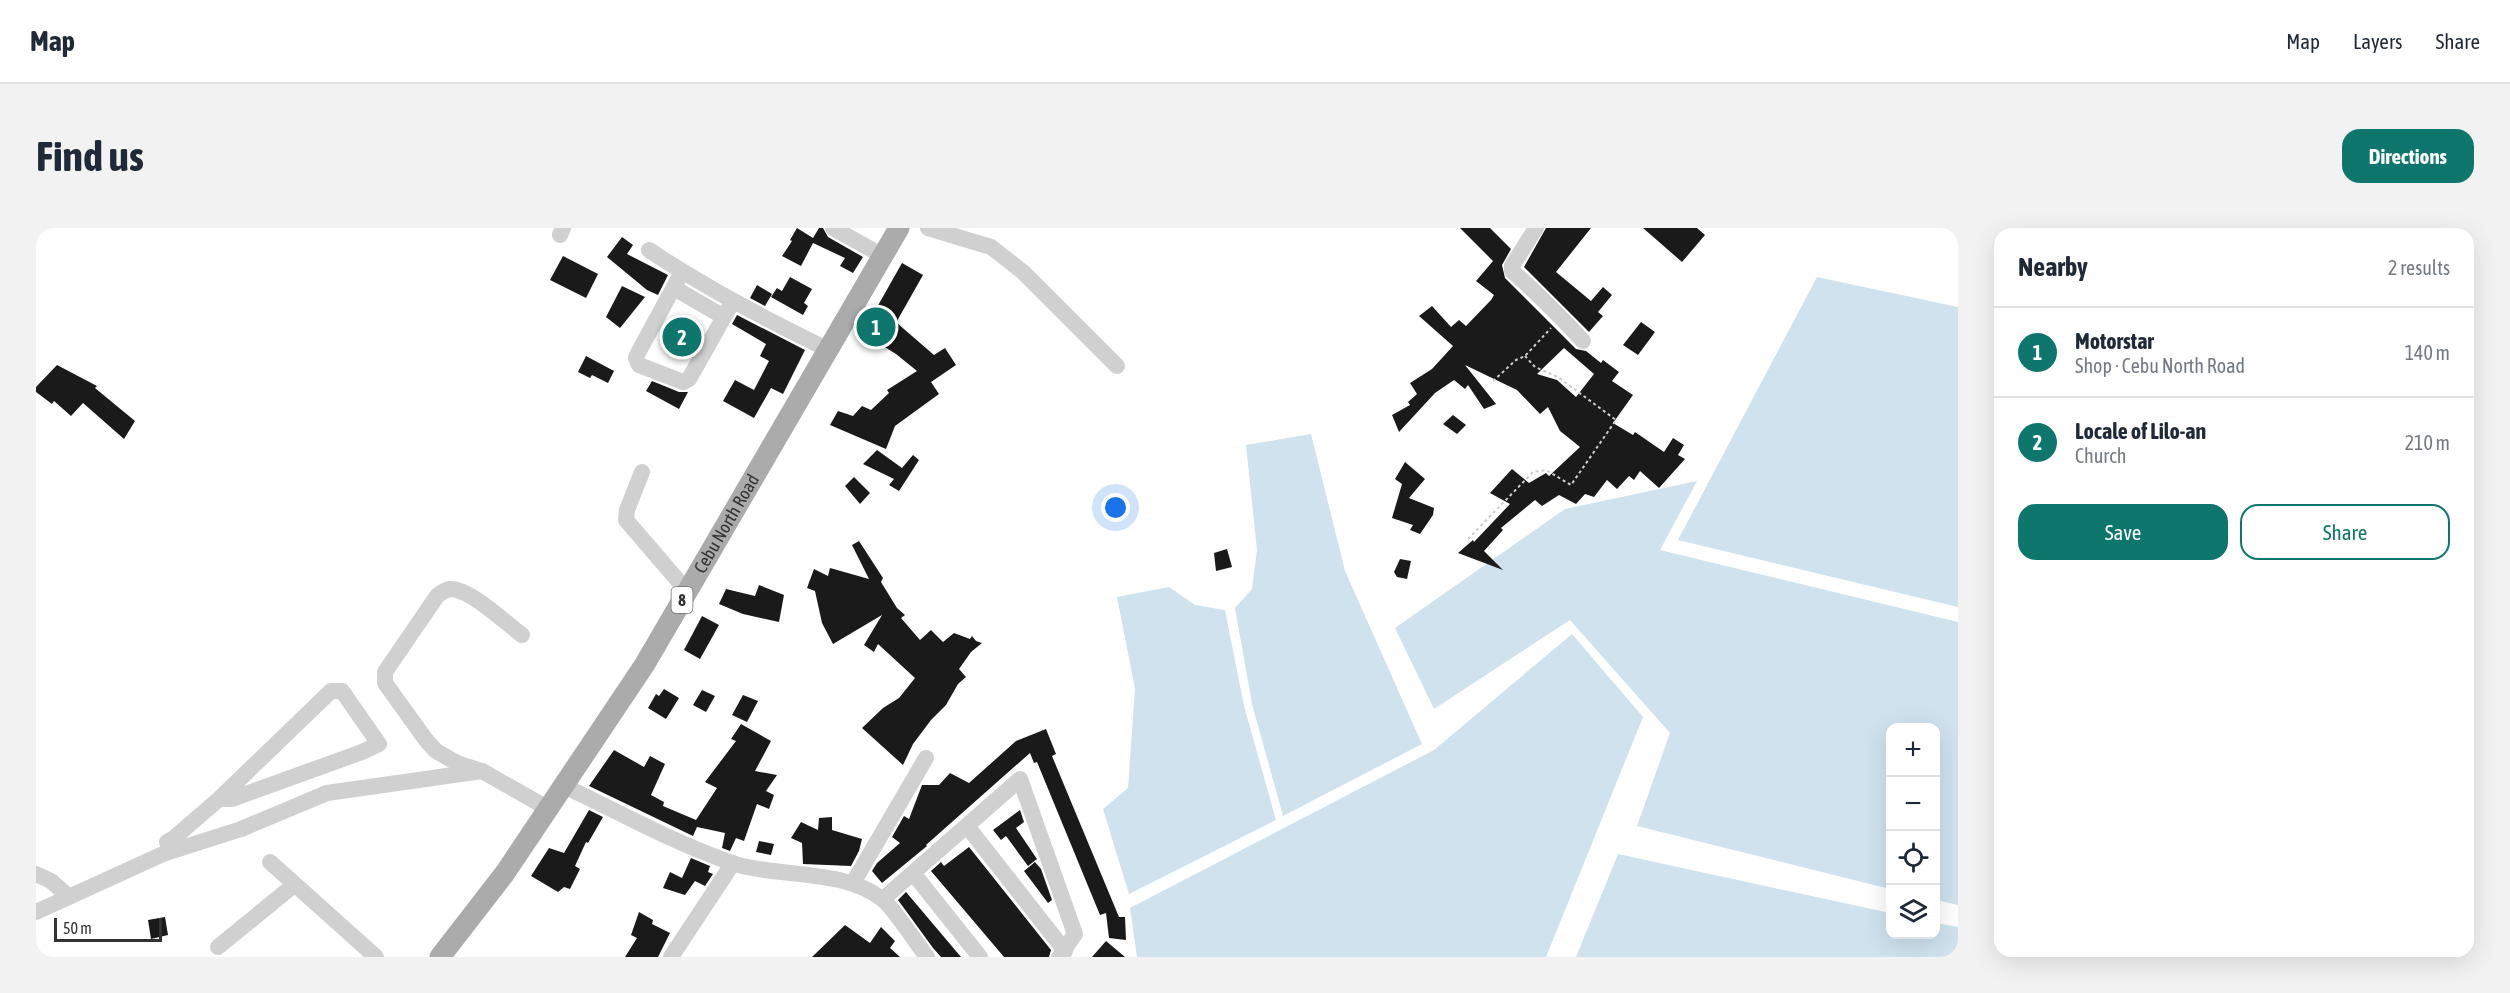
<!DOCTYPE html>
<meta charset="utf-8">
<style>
:root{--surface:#fff;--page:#f2f2f3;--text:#1f2937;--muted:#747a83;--line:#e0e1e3;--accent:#0f766e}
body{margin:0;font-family:"Asap Condensed",sans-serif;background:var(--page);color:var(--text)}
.controls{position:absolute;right:18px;bottom:18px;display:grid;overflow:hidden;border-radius:12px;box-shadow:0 6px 24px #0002}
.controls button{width:54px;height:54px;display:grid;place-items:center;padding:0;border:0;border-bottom:2px solid var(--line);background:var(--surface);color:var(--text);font:30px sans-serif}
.scale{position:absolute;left:18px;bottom:15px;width:108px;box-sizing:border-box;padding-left:6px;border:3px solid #333;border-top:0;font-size:16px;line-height:21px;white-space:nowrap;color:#333;-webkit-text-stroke:4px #fff;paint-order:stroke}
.you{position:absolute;left:1080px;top:280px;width:21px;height:21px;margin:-15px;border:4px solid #fff;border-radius:50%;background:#1a73e8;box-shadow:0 0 0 9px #1a73e833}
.badge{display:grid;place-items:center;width:39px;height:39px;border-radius:50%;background:var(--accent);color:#fff;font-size:20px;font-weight:700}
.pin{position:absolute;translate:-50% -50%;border:3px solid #fff;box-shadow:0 2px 6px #0006}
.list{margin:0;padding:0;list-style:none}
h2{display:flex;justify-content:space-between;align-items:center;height:78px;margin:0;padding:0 24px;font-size:26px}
h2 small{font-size:20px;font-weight:400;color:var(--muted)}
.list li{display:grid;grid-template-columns:39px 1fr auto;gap:18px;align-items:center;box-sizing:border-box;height:90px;padding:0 24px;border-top:2px solid var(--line)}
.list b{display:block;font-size:22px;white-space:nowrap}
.list p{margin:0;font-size:20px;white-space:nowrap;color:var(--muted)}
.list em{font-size:20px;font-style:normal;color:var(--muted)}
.actions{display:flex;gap:12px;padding:18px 24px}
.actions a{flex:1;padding:14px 0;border:2px solid var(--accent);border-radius:18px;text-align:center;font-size:21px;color:var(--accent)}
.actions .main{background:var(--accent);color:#fff}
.icon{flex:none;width:33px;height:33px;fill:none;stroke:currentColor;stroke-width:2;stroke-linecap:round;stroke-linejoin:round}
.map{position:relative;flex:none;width:1922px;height:729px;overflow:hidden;border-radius:18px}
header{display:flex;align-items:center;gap:36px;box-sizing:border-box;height:84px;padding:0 30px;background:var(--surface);border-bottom:2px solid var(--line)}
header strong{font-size:28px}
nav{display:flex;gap:33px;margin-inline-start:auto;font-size:21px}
.intro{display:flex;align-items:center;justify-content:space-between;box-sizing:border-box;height:144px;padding:0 36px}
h1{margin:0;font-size:42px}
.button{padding:15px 27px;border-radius:18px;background:var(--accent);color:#fff;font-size:21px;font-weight:700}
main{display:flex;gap:36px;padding:0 36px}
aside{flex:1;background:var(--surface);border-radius:18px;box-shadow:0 6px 24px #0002}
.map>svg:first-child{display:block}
.water{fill:#cfe2ee}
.building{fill:#1a1a1a;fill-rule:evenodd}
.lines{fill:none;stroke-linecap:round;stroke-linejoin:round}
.path{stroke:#cdcdcd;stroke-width:2;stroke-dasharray:3 3;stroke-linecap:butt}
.minor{stroke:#d0d0d0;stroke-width:16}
.major{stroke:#ababab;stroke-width:21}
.labels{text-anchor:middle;stroke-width:6;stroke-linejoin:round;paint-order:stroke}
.shield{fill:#fff;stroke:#707070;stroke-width:1.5}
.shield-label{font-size:16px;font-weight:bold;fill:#333}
.street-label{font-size:18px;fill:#333;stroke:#fff}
</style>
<header>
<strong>Map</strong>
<nav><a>Map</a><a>Layers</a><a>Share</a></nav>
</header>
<div class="intro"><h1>Find us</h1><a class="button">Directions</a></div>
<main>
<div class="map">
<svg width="1922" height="729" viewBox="0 0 1922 729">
<rect width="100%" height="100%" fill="#fff"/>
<g class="water">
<path d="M1781,49L1922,79V379L1642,312Z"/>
<path d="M1275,206L1309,343L1386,516L1247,588L1216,476L1199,380L1216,361L1221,322L1210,217Z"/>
<path d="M1661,253L1624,322L1922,394V677L1900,672V500H1854V661L1601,598L1634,505L1534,392L1398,481L1359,400L1529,281Z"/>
<path d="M1133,359L1159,377L1189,382L1208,478L1240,592L1093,666L1067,581L1092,560L1099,461L1081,369Z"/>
<path d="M1536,406L1607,489L1510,729H1101L1094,680L1398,522Z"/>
<path d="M1582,626L1854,685V706H1900V695L1922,699V729H1540Z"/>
</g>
<g class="building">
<path d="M761,0L777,10L783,0H787L792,9L827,29L817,45L804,38L809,30L777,15L765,38L746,28L756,13L754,12Z"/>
<path d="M1424,0H1454L1475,21L1466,37L1469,50L1540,121L1550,123L1565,135L1567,132L1583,144L1576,153L1597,167L1577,195L1597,207L1599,204L1628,224L1637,210L1648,217L1642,227L1649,231L1623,260L1604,243L1598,252L1593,248L1581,261L1571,252L1558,269L1549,266L1540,276L1523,267L1506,278L1499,272L1465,300L1467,302L1448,323L1467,342L1422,325L1437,312L1438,314L1474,276L1454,265L1476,241L1493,255L1510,245L1513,248L1544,219L1524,203L1512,179L1504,186L1481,162L1429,137L1460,176L1448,181L1432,157L1429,161L1418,152L1399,165L1363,204L1356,187L1374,177L1372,174L1381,166L1374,155L1396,141L1417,118L1383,88L1396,78L1415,99L1423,92L1430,98L1455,72L1458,67L1440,53L1457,33ZM1528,120L1558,146L1540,169L1521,152L1501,146Z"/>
<path d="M1510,0H1555L1520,44L1555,73L1567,59L1576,67L1562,84L1567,88L1553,104L1488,39Z"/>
<path d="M1607,0H1661L1669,7L1646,34Z"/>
<path d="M586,9L597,17L591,26L632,47L622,67L611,62L571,29Z"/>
<path d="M527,28L562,46L550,70L514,52Z"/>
<path d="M866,35L887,47L861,93L840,81Z"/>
<path d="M754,49L776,61L768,75L772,78L767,87L735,69L741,60L746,63Z"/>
<path d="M721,57L736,66L729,78L714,70Z"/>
<path d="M586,58L609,69L584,100L570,89Z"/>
<path d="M701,87L769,122L747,166L735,160L718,190L687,173L699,152L718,162L733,133L724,128L730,116L696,96Z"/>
<path d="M854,89L898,127L909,120L920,137L895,154L903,166L859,198L850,221L794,197L802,183L817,188L826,178L835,182L853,165L851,162L881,143L860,126L839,113Z"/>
<path d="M1605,94L1619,104L1602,127L1587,117Z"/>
<path d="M550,128L578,143L572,155L556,147L554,150L542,144Z"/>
<path d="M21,137L61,158L59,160L99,193L88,211L47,175L35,188L18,173L16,176L0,164V159Z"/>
<path d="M616,153L643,164H652L643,181L610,163Z"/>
<path d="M1417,187L1430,197L1421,206L1407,196Z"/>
<path d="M841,222L866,240L877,227L883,232L863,263L853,257L858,251L827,236Z"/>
<path d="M1369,234L1389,251L1373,270L1398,280L1397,287L1384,306L1374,302L1377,297L1356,290L1366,256L1359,251Z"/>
<path d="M818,249L834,265L824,276L809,258Z"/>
<path d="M823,313L847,350L845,354L861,380L869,387L865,390L884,412L895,402L907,414L918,405L934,411L936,408L940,413L946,415L935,424L923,441L930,449L922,456L910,477L895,492L877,516L867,537L826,500L847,480L863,470L879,450L842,416L838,424L828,417L846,387L797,416L786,395L779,363L771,360L778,341L792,348L794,340L833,351L816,317Z"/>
<path d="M1191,321L1196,339L1180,343L1178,325Z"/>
<path d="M1364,331L1375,333L1371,351L1361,349L1358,344Z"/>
<path d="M723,357L748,367L743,394L707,386L683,376L690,361L719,368Z"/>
<path d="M666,388L683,397L664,431L648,422Z"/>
<path d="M628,461L643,470L630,491L612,480L620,466L623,468Z"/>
<path d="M666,462L679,468L670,484L657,477Z"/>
<path d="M707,467L722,473L711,494L696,487Z"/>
<path d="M705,496L735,513L719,543L741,547L730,563L738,567L733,581L721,576L708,613L700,610L694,623L686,620L689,605L661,599L657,608L553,558L578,522L608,539L614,528L629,536L615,567L628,574L627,578L660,592L681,560L669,554L700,513L695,511Z"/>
<path d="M1010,501L1020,526L1016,528L1083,689H1089L1090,712L1073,710L1070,685L1064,687L1001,534L998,535L994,525L890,617L891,618L846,655L836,643L841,635L864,615L856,609L868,588L873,591L886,557H903L914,545L933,555L980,513Z"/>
<path d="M553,582L567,589L552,615L550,614L539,638L544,641L534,661L528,659L522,664L495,648L513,620L528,625Z"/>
<path d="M984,582L988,594L980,600L1001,631L992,638L970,608L965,612L957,602Z"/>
<path d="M796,589V602L826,611L823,623L815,638L767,636L766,615L755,610L765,594L782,602L783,590Z"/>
<path d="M723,613L738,616L735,627L720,624Z"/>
<path d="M933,619L1015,722L1013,729H968L895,643L905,634L908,638Z"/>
<path d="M655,630L674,638L672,644L677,646L669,658L659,653L649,667L627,660L634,644L646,650Z"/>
<path d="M999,634L1005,641L1016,672L1012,675L988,643Z"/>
<path d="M870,664L925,729H905L897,720L862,672Z"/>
<path d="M603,684L617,692L616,696L634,705L622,729H589L601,710L595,707Z"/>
<path d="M129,689L132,707L115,711L112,692Z"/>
<path d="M809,697L834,715L845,699L859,713L854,720L864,729H776Z"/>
<path d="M1070,713L1089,729H1056Z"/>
</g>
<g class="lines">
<g class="path">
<path d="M1457,153L1480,132L1489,128L1515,100"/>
<path d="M1432,311L1497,244L1510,242L1535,257L1580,192L1522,149L1499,139L1489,128"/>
</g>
<g class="minor">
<path d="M797,0L847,28"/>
<path d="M892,0L955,19L987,44L1081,138"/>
<path d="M1500,0L1476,38V43C1501,65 1525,89 1547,113"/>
<path d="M524,7L527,0"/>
<path d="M613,22C670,60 731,92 793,122"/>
<path d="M646,44L602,125L600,130L603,137L647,154L653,151L697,73"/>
<path d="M638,60L688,89"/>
<path d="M606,244L591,282L590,292L651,363"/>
<path d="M486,407C470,395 433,360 414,361C408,362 405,365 401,368L349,444V455L390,512L400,523L421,535L446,543L513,581"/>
<path d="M528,558C583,584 638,615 696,635C742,650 806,640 846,671C858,680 880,715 891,729"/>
<path d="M931,598L1029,723"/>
<path d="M131,614L138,610L183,571L295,463H306L343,516L326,524L196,571H183"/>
<path d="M234,634L340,729"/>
<path d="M877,645L944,729"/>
<path d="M0,646L15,653L33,669"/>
<path d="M817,655L890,530"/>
<path d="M847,671L984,551L1039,706L1023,729"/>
<path d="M0,684L127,626L205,601L291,565L446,543"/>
<path d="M182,719L258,657"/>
<path d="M635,729L697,635"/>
</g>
<path class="major" id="s1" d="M404,729L469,645L609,436L863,0"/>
</g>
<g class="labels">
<rect class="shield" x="635.5" y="359" width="21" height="26" rx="4.5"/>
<g class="shield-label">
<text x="646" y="378">8</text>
</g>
<g class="street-label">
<text dy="6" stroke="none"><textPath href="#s1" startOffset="520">Cebu North Road</textPath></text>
</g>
</g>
</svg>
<div class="controls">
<button>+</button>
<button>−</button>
<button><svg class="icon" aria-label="locate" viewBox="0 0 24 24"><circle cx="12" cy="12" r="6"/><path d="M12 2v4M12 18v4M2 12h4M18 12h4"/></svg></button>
<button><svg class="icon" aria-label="layers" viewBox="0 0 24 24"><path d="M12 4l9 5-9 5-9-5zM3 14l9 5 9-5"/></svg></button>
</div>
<div class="scale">50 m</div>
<div class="you"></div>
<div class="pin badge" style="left:840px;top:99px">1</div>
<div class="pin badge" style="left:646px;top:109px">2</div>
</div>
<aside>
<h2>Nearby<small>2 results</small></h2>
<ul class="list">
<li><span class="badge">1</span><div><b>Motorstar</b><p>Shop · Cebu North Road</p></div><em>140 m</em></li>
<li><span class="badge">2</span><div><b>Locale of Lilo-an</b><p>Church</p></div><em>210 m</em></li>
</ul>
<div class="actions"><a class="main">Save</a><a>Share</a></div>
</aside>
</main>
